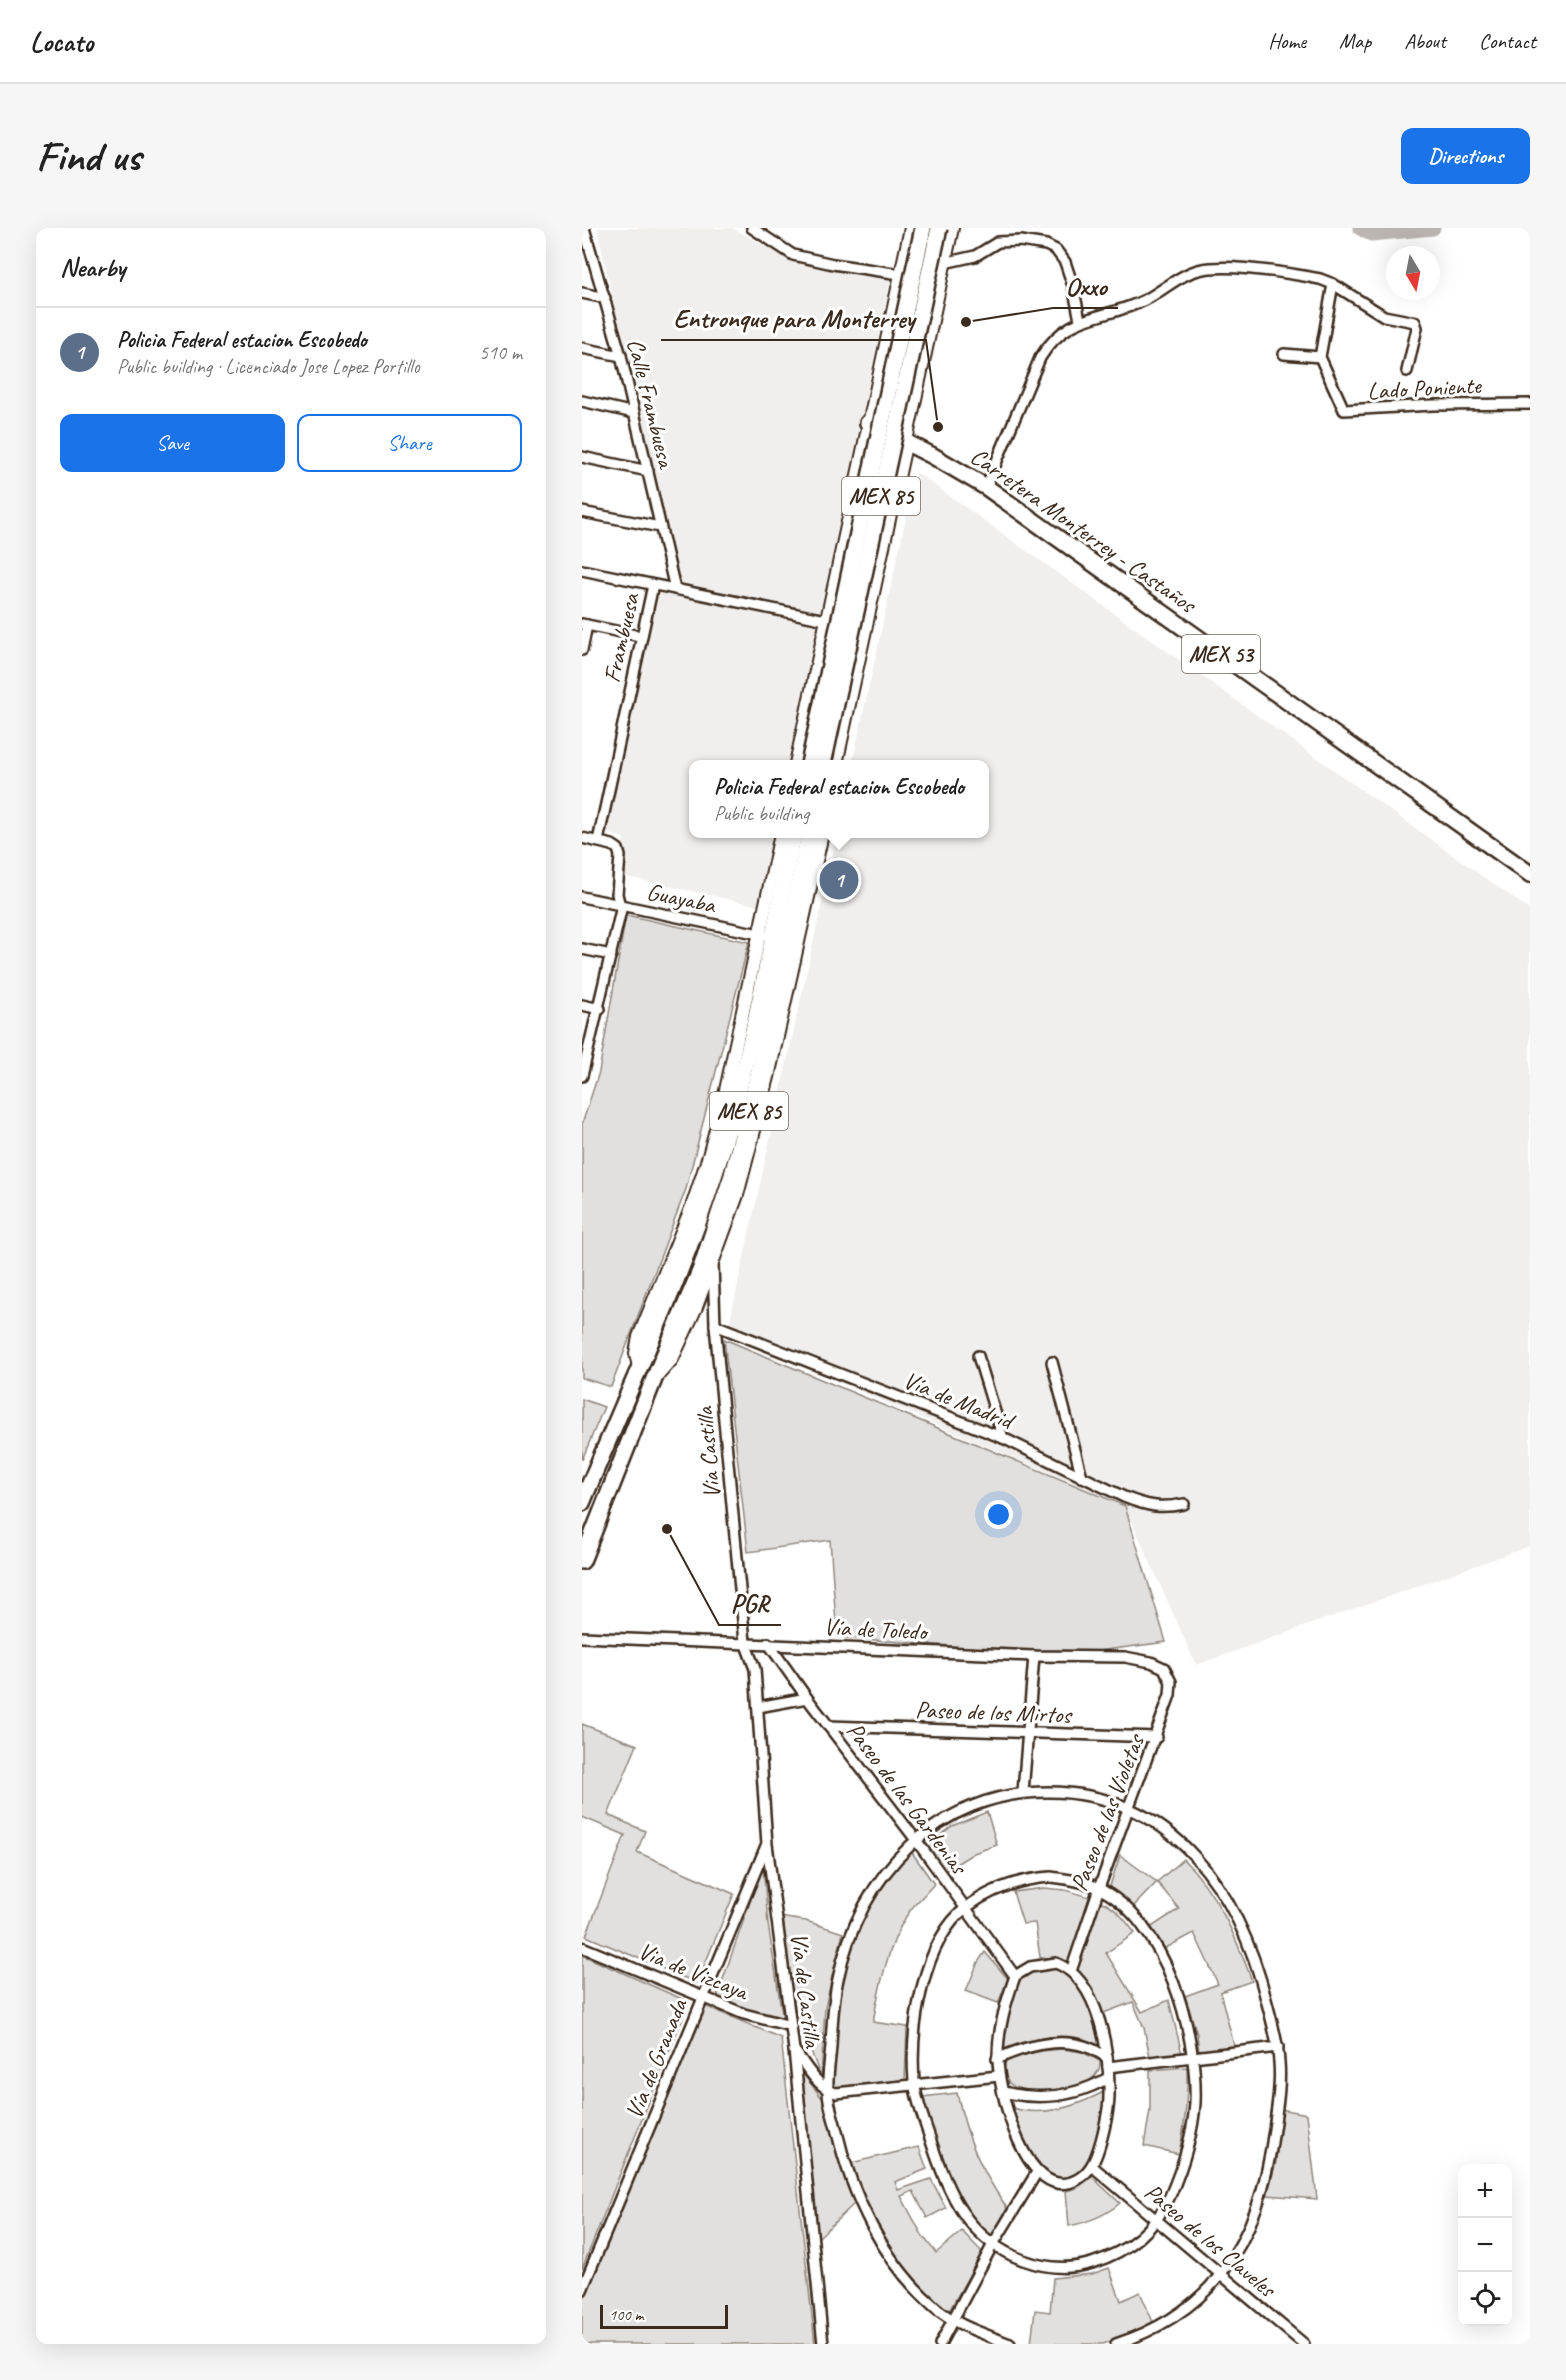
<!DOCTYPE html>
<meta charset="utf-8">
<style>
:root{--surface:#fff;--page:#f6f6f6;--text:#222;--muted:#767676;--line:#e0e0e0;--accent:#1a73e8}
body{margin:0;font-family:Caveat,sans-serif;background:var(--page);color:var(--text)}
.controls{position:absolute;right:18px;bottom:18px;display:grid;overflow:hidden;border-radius:12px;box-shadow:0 6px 24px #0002}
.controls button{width:54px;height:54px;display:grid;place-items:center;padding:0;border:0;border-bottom:2px solid var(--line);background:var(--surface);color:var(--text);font:30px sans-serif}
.compass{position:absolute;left:804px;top:18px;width:54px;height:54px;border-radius:50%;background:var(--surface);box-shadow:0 6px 24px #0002;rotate:170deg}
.scale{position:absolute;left:18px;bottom:15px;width:128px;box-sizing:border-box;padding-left:6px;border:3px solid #3b2a1e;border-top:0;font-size:16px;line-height:21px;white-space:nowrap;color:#3b2a1e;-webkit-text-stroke:4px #fff;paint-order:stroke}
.you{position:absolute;left:417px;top:1287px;width:21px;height:21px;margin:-15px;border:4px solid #fff;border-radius:50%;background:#1a73e8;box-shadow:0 0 0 9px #1a73e833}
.badge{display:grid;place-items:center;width:39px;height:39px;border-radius:50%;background:var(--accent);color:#fff;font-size:20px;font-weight:700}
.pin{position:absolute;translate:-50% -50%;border:3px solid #fff;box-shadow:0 2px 6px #0006}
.popup{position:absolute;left:107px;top:532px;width:300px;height:78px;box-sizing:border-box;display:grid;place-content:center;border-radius:12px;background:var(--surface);filter:drop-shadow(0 2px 4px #0005);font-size:20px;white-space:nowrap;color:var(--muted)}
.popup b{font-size:22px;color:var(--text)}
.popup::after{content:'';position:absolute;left:50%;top:100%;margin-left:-12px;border:12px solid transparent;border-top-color:var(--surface)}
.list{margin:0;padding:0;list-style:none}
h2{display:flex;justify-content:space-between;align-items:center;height:78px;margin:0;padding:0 24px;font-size:26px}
h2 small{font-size:20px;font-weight:400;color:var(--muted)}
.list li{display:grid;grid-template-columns:39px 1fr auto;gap:18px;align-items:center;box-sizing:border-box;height:90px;padding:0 24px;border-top:2px solid var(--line)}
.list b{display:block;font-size:22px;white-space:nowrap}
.list p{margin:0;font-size:20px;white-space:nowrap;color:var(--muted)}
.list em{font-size:20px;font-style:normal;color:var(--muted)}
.actions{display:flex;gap:12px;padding:18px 24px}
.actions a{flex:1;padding:14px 0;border:2px solid var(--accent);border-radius:12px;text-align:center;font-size:21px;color:var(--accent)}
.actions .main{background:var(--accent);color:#fff}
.icon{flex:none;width:33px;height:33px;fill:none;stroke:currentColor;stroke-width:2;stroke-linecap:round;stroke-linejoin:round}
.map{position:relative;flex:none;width:948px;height:2116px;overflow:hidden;border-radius:12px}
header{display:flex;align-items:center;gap:36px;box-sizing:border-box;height:84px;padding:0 30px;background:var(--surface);border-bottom:2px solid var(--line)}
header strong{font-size:28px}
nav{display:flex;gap:33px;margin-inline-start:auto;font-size:21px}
.intro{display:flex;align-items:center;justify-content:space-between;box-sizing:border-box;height:144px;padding:0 36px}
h1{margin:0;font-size:42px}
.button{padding:15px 27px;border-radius:12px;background:var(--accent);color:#fff;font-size:21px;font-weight:700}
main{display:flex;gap:36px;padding:0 36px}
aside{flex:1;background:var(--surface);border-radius:12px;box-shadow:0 6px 24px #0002}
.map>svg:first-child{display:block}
.built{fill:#f1efee}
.green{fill:#e2e0de;stroke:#8e857e;stroke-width:1.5}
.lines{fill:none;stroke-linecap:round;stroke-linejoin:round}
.river{stroke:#bcb6b3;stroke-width:15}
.minor-casing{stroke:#3b2a1e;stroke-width:14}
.tertiary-casing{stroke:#3b2a1e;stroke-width:16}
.primary-casing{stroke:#3b2a1e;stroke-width:20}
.trunk-casing{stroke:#3b2a1e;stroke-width:20}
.minor{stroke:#fff;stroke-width:9}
.tertiary{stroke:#fff;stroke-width:12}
.primary{stroke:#fff;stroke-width:15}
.trunk{stroke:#fff;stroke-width:15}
.trunk-bridge-casing{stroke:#3b2a1e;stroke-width:20;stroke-linecap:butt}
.trunk-bridge{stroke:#fff;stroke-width:15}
.labels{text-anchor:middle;stroke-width:6;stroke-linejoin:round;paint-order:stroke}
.shield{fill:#fff;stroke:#766a62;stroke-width:1.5}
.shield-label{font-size:22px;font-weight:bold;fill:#3b2a1e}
.street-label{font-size:24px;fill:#3b2a1e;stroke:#fff}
.leader{fill:none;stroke:#3b2a1e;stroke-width:2}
.callout-dot{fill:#3b2a1e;stroke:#fff;stroke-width:2}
.callout-label{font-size:26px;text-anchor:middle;font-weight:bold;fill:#3b2a1e;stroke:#fff;stroke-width:6;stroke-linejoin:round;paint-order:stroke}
</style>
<header>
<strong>Locato</strong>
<nav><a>Home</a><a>Map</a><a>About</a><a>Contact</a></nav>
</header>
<div class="intro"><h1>Find us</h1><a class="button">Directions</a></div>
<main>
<aside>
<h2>Nearby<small></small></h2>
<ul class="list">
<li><span class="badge" style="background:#5c6f8a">1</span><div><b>Policia Federal estacion Escobedo</b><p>Public building · Licenciado Jose Lopez Portillo</p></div><em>510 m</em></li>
</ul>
<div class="actions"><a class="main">Save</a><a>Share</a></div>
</aside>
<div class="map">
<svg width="948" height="2116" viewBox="0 0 948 2116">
<rect width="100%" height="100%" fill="#fff"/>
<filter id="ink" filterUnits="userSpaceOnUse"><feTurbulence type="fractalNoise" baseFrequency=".0167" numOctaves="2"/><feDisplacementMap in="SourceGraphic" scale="12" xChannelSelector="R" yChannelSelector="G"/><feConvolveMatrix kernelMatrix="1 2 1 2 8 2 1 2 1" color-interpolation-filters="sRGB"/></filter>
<g filter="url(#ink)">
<g class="built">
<path d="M15,0H151L213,35L309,49L206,536H112V606H192L177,678L36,647L42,610L23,605L71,362L94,358Z"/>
<path d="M334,244L948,682V1318L614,1437L543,1278L145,1106L255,606H403V536H270Z"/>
</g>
<g class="green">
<path d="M44,687L167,714L104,961L29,1159L0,1150V896L17,844Z"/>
<path d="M142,1111L543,1278L584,1414L485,1427L255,1409L248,1312L166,1324Z"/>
<path d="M0,1171L22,1179L0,1232Z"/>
<path d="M0,1496L55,1517L26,1587L63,1603L55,1624L152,1666L115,1755L4,1708L43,1607L0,1589Z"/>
<path d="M405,1584L415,1617L392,1625L363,1643L345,1617L370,1598Z"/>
<path d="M329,1623L352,1656C345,1664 337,1672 330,1680C308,1708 297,1759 291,1794L325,1799L323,1853L251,1859C254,1796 255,1731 289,1675C300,1657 316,1640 329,1623Z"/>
<path d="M538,1627L575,1654L601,1631C635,1664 654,1709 670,1753L638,1764L653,1821L617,1825L615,1806L603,1768L636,1756L612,1705L582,1721L568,1700L597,1681L575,1654L550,1680L527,1661Z"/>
<path d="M181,1637L186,1696L201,1793L134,1771Z"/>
<path d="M462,1660L483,1662L511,1670L489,1736L478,1731L458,1729L453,1695L441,1696L431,1664Z"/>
<path d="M517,1673C532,1677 544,1693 553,1705L524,1725L560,1784L587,1772L600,1826L568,1829L562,1800L551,1774L519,1786L495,1742Z"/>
<path d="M197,1689L224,1693L261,1705L243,1779L239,1850L222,1804L214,1793L209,1777Z"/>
<path d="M403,1724L426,1751L416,1775L384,1763L396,1734Z"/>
<path d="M0,1727L107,1774L0,2041Z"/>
<path d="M469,1739C502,1748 512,1793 520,1823L488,1811L419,1828C421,1810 429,1759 442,1747C448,1741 461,1740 469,1739Z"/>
<path d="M123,1778L199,1810L233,2116H0V2071Z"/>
<path d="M481,1821L500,1824L518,1833C521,1872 407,1880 424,1834C442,1825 460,1822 481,1821Z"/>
<path d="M605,1839C606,1869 603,1897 597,1926L562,1918L568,1882V1842Z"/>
<path d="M219,1843L240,1870L273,1975L236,2010Z"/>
<path d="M525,1862L516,1914L502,1945C496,1947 490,1951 484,1952C453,1959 435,1900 425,1878C458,1891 496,1878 525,1862Z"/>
<path d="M375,1865C386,1913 397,1939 425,1980L408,2012C400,2002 391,1993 384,1983C360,1949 349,1908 340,1869Z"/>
<path d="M698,1881L725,1886L735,1971L685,1967L694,1934Z"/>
<path d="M337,1919L345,1941L313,1954L316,1962L349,1951L364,1980L345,1990L331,1963L319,1968L340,2007L354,2025L380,2003L400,2024L367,2083C318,2045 289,1993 269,1935Z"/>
<path d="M510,1949L538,1975C523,1988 507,1994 487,1998L484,1963L495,1960Z"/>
<path d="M527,2040L539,2073L558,2064L571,2094L554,2105L521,2116H449L453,2082L468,2084L471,2050L510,2046Z"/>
</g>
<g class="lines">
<path class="river" d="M778,0L789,6L851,0"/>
<defs>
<g id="minor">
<path d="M2,0L39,128L93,361"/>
<path d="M170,0L211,27L251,36L318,46"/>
<path d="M362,35L393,28L416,14L439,13L464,17L474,22L483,34L491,58L498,92"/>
<path d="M751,56L738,129L762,182L851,177L948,176"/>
<path d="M0,65L23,70"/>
<path d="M0,120L39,128"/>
<path d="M702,126L738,129"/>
<path d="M0,173L52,185"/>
<path d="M0,229L66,243"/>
<path d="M404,259L458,130C487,83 521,93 563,72C586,60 601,42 628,40C660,37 706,45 738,51L751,56L802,88L833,94L835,100L825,143"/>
<path d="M0,284L78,299"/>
<path d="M0,342L244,392"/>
<path d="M0,396L58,408"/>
<path d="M0,422L5,397"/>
<path d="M0,610L30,617L36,621L38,628L35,666L39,682L0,848"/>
<path d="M16,613L71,357"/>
<path d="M0,669L182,707"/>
<path d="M0,721L29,727"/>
<path d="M0,777L18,781"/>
<path d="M131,1036L133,1097L163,1414L173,1441L185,1616L212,1822L241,2116"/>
<path d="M133,1097L421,1210L542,1269C565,1278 578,1281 602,1276"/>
<path d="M396,1128L421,1210"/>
<path d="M470,1134L500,1249"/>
<path d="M0,1409L452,1428L543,1429L569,1434L582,1440L589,1454L588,1467L517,1660L489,1743"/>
<path d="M186,1415L225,1470L334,1612L433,1748"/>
<path d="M176,1479L225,1470"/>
<path d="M246,1498L575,1509"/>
<path d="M441,1564L452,1428"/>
<path d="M469,1649C484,1651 502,1653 516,1660C584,1692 616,1806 613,1875C611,1907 601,1938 588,1968C573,2002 545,2024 510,2035C487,2042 463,2040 441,2032C385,2011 365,1964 348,1910C342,1892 334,1872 332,1853C328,1801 340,1713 385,1679C410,1660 438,1651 469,1649Z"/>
<path d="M0,1719L162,1786L209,1798"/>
<path d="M474,1735C518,1752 528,1827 527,1868C527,1883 523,1898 519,1913C515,1927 510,1943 496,1951C445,1980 415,1861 416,1828C416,1800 424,1774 433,1748L448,1739Z"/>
<path d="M212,1822C224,1837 235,1860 254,1865L417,1848"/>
<path d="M415,1831C450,1815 492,1804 525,1830"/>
<path d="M526,1839L696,1819"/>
<path d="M421,1864C459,1873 493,1869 526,1850"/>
<path d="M510,1938L722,2116"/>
<path d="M0,2062L184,1618"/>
<path d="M358,2116L410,2018L455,1944"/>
<path d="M428,2116C403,2106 375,2098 354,2080C301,2035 269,1966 254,1900C251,1888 246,1875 246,1863C245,1848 248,1833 249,1818C250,1796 251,1773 256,1751C277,1647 356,1563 467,1564C592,1565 658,1665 685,1775C690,1794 696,1814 697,1834C699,1856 695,1879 692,1901C685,1954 672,2004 638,2047C612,2080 574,2103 534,2116"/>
</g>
<g id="tertiary">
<path d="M214,536L329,0"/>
<path d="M254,536L370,0"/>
<path d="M57,1139L54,1125L57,1109L111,976L127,928L143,867L199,606"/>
<path d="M75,1148L90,1131L114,1079L155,967L186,849L240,606"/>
</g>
<path id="primary" d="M286,195L351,228L404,259L948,646"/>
<g id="trunk">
<path d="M0,1275C45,1164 98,1056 134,942C169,832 188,718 212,606"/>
<path d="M0,1333L72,1151L118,1043L150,947L176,847L227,606"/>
</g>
</defs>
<use href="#minor" class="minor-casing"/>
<use href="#tertiary" class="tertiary-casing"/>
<use href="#primary" class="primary-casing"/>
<use href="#trunk" class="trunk-casing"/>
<use href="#minor" class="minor"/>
<use href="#tertiary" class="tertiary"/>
<use href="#primary" class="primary"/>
<use href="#trunk" class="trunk"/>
<defs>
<g id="trunk-bridge">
<path d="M227,536L341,0"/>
<path d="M241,536L357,0"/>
</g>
</defs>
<use href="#trunk-bridge" class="trunk-bridge-casing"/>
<use href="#trunk-bridge" class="trunk-bridge"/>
</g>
</g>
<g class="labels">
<g class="shield">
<rect x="260" y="249" width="78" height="38" rx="4.5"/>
<rect x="600" y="407" width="78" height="38" rx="4.5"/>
<rect x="128" y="864" width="78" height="38" rx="4.5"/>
</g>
<g class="shield-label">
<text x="299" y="276">MEX 85</text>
<text x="639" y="434">MEX 53</text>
<text x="167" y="891">MEX 85</text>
</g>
<g class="street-label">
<text transform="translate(842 160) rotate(-3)" y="8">Lado Poniente</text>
<text transform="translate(69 175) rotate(76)" y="8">Calle Frambuesa</text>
<text transform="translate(501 302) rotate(35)" y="8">Carretera Monterrey - Castaños</text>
<text transform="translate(39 410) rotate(-77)" y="8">Frambuesa</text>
<text transform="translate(99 670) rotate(12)" y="8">Guayaba</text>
<text transform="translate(376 1172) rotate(22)" y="8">Vía de Madrid</text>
<text transform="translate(126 1225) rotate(-95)" y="8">Via Castilla</text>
<text transform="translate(293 1401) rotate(3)" y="8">Vía de Toledo</text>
<text transform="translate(411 1484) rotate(2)" y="8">Paseo de los Mirtos</text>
<text transform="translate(325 1570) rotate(53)" y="8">Paseo de las Gardenias</text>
<text transform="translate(525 1585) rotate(-69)" y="8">Paseo de las Violetas</text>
<text transform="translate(111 1743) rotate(22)" y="8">Via de Vizcaya</text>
<text transform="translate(224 1762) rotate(83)" y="8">Vía de Castilla</text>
<text transform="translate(74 1831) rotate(-68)" y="8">Vía de Granada</text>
<text transform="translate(628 2012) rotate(40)" y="8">Paseo de los Claveles</text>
</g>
</g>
<path class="leader" d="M384 94L471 80H536M356 199L344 112H79M85 1301L137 1397H199"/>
<g class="callout-dot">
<circle cx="384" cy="94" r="6"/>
<circle cx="356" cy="199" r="6"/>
<circle cx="85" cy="1301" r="6"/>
</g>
<g class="callout-label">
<text x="504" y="67">Oxxo</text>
<text x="212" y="99">Entronque para Monterrey</text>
<text x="168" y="1384">PGR</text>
</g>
</svg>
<div class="controls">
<button>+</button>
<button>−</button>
<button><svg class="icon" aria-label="locate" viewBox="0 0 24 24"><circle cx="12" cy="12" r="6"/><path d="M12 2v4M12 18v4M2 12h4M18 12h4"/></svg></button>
</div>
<svg class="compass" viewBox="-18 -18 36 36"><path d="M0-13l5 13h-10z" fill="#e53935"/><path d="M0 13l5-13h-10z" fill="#767676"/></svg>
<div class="scale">100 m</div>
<div class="you"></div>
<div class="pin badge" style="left:257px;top:652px;background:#5c6f8a">1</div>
<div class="popup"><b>Policia Federal estacion Escobedo</b>Public building</div>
</div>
</main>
